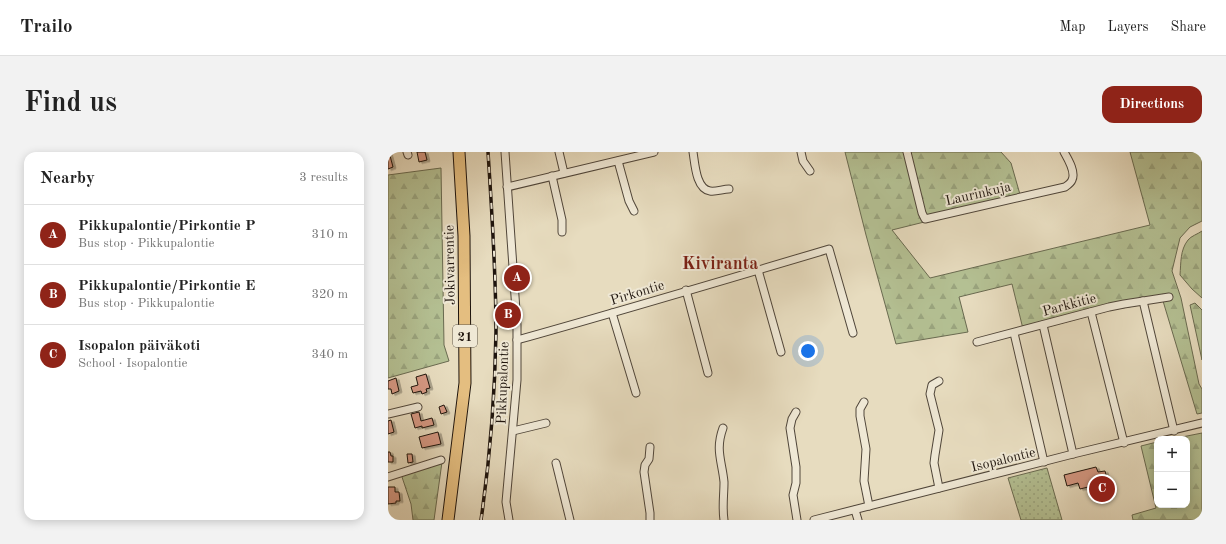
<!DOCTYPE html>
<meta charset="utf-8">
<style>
:root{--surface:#fff;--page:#f2f2f2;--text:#222;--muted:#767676;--line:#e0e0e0;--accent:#8f2418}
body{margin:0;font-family:"Old Standard TT",serif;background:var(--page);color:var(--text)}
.controls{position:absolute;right:12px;bottom:12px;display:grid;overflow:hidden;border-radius:8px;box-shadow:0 2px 10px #0003}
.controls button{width:36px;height:36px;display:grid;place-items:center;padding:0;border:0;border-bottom:1px solid var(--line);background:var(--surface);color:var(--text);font:20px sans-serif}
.you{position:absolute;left:420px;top:199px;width:14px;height:14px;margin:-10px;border:3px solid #fff;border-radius:50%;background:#1a73e8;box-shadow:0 0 0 6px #1a73e833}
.badge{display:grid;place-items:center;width:26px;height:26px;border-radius:50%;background:var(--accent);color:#fff;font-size:13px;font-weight:700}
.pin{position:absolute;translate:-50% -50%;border:2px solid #fff;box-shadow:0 1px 4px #0006}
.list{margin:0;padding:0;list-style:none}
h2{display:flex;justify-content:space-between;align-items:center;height:52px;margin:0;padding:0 16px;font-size:17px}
h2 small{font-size:13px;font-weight:400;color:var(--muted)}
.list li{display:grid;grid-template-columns:26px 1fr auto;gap:12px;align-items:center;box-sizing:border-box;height:60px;padding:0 16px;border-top:1px solid var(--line)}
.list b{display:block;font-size:15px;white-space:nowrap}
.list p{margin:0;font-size:13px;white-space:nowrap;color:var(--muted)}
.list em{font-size:13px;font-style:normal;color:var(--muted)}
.map{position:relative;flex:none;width:814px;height:368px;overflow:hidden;border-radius:12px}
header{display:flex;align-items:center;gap:24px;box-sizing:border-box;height:56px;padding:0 20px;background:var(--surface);border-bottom:1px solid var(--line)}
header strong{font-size:19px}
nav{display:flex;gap:22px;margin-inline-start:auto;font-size:14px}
.intro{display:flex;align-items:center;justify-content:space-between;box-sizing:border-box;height:96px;padding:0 24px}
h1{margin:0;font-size:28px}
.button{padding:10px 18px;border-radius:12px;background:var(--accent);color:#fff;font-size:14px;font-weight:700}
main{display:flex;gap:24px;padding:0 24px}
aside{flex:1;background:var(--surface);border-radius:12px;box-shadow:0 2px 10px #0003}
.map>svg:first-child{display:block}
.forest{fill:url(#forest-firs);stroke:#696a50}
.park{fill:url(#park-dots);stroke:#696a50}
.building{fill:#d79984;stroke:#1e140d;filter:url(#shadow)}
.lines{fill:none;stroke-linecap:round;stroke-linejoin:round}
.minor-casing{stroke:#50463a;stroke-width:9}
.highway-casing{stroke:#1e140d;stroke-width:13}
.minor{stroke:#efe8d5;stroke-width:7}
.highway{stroke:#e4be80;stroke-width:11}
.rail-casing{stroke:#1e140d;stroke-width:3.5}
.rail{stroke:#efe8d5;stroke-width:2;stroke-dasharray:6;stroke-linecap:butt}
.labels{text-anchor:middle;stroke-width:4;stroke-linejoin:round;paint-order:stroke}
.shield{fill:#efe8d5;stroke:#5d5449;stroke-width:1}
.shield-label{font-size:13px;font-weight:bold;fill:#1e140d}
.street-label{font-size:14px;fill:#1e140d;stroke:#efe8d5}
.district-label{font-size:18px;font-weight:bold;fill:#7a1f14;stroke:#efe8d5}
</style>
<header>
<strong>Trailo</strong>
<nav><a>Map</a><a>Layers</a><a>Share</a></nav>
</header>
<div class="intro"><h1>Find us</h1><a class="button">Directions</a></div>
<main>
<aside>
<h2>Nearby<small>3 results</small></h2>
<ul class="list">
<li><span class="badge">A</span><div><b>Pikkupalontie/Pirkontie P</b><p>Bus stop · Pikkupalontie</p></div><em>310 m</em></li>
<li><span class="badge">B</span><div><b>Pikkupalontie/Pirkontie E</b><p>Bus stop · Pikkupalontie</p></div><em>320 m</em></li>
<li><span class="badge">C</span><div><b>Isopalon päiväkoti</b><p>School · Isopalontie</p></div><em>340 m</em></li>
</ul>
</aside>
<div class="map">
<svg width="814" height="368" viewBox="0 0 814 368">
<defs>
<pattern id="forest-firs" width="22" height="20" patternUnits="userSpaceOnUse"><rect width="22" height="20" fill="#b4c093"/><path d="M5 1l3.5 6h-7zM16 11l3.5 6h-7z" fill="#9aa47e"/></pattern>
<pattern id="park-dots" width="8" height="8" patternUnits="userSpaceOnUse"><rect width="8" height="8" fill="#b4c093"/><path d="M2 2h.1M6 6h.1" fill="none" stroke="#9aa47e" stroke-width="1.8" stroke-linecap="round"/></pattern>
<filter id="shadow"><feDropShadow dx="3" dy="1.5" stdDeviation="0" flood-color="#0004"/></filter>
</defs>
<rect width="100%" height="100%" fill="#e7dcbf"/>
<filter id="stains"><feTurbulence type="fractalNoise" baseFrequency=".005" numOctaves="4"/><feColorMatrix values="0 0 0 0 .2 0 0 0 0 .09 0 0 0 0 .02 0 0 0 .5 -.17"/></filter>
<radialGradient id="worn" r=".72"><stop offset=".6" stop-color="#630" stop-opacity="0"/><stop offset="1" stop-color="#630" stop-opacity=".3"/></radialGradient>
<g class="forest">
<path d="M457,0H613L623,11L633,46L504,78L542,126L762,73L742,0H814V69L802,75L792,86L784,119L793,146L811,232L814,237V261L809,262L775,149L723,158L636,181L624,132L571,145L580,180L508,192L478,83Z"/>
<path d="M53,16L56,193L61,209L0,226V23Z"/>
<path d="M814,79V146L804,137L792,123C793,111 792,98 800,88C803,84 810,82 814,79Z"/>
<path d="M807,151L814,158V208L802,153Z"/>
<path d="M814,281V368H745L744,363L768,356L753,294L769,290V353H799V287H784Z"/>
<path d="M54,310L46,368H25L23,352L13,322Z"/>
</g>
<path class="park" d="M659,316L674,368H633L620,326Z"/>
<g class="building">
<path d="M0,0H1L5,15L0,17Z"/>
<path d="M29,0H37L39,8L31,10Z"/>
<path d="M38,222L42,236L38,237L39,240L34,242L33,239L25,241L23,235L30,233L28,225Z"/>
<path d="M8,226L11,239L4,242L3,237H0V229Z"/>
<path d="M56,253L59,260L53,262L51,255Z"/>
<path d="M31,260L33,269L44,266L46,273L34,276V274L27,276L23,262Z"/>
<path d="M3,268L6,280L0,282V269Z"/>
<path d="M50,280L53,292L34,296L31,285Z"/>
<path d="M0,300H2L3,304H5V310H0Z"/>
<path d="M19,302H24L25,310L20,311Z"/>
<path d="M708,315L710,320L717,319L720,330L692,337L690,331L679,334L676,323Z"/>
<path d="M0,335H7V340H11L12,349H8V351L0,352Z"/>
</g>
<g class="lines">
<defs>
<g id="minor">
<path d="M19,0L20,3"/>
<path d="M117,0L129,173V228L118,350L121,368"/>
<path d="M171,0L176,21"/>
<path d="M305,0C307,12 308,37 322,39C328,40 335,37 341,37"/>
<path d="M413,0L415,9L422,19"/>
<path d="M519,0L534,61L537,67L677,35C680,33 683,31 684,28C688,20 680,7 676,0"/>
<path d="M230,9L241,49L246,59"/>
<path d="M164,24L174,68V80"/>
<path d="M119,35L266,0"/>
<path d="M370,118L393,200"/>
<path d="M298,138L320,221"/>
<path d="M755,149L786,279"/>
<path d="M703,160L736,291"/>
<path d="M224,161L248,241"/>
<path d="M655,173L685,302"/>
<path d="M626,181L656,310"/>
<path d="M129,188C233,159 337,128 441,97L465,181"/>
<path d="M589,190L721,155L736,152L781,145"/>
<path d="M551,229L544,233L542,242L551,278L547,303L546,311L551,336"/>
<path d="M476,250L472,257V264L478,297L476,329L481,354"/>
<path d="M408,260L404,267L402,276L408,315V331L405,343L409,368"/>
<path d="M0,262L30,255"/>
<path d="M335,276C327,298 334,309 336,330C336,343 334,355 336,368"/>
<path d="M125,279L158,271"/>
<path d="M262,295L261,307L257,313L256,320L262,361V368"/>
<path d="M168,311L182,368"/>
<path d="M0,325L53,308"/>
<path d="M467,358L470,368"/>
<path d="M426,368L685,302L814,271"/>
</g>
<path id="highway" d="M60,368L77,231L76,84L71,0"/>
</defs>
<use href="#minor" class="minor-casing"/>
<use href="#highway" class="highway-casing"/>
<use href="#minor" class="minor"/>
<use href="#highway" class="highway"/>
<defs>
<path id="rail" d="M93,368C102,306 107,243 108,180C108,120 104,60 100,0"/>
</defs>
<use href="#rail" class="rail-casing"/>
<use href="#rail" class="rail"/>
</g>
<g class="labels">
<rect class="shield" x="65" y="173" width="24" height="22" rx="3"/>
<g class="shield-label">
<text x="77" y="189">21</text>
</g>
<g class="street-label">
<text transform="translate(590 41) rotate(-13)" y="5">Laurinkuja</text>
<text transform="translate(61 113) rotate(-91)" y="5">Jokivarrentie</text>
<text transform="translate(249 140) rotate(-17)" y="5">Pirkontie</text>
<text transform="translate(681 152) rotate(-15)" y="5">Parkkitie</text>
<text transform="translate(114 231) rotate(-88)" y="5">Pikkupalontie</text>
<text transform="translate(615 307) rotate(-14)" y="5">Isopalontie</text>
</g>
<g class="district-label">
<text x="332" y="117">Kiviranta</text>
</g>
</g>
<rect width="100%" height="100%" filter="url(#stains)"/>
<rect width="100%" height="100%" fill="url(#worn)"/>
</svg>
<div class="controls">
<button>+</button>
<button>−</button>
</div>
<div class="you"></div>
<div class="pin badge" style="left:129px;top:126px">A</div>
<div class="pin badge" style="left:120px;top:163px">B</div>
<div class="pin badge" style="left:714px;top:337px">C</div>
</div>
</main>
